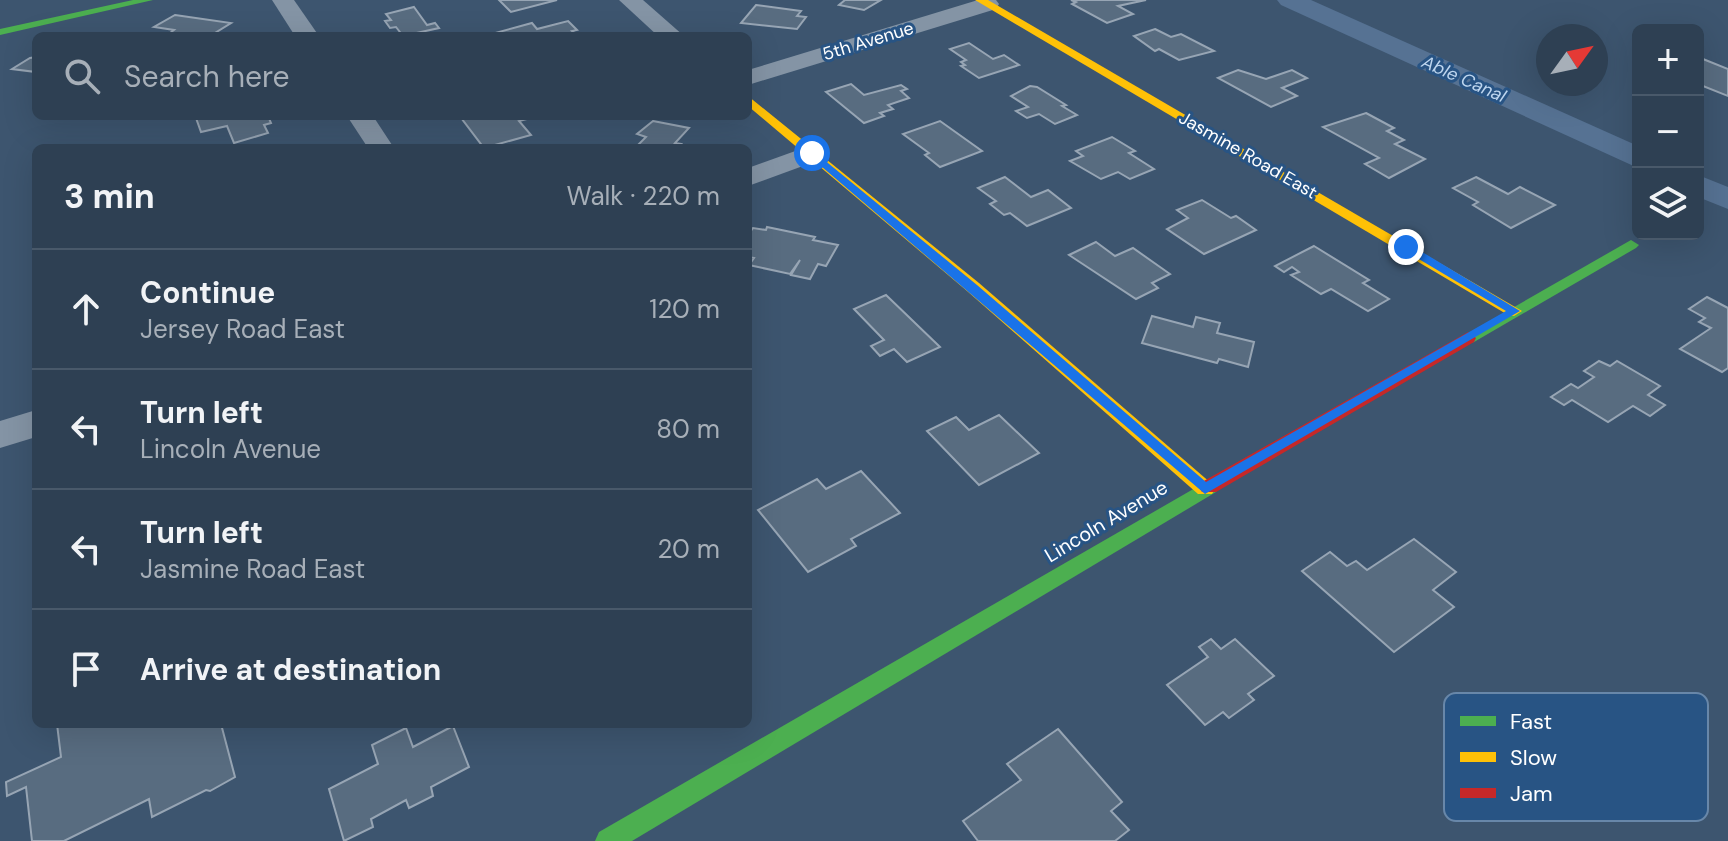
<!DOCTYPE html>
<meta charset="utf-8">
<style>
:root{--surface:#2e4053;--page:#36475a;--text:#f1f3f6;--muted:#a7afb8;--line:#49596a}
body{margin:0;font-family:"DM Sans",sans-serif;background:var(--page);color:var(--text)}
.controls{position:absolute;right:24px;top:24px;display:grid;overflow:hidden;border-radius:12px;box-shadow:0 8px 32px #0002}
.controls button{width:72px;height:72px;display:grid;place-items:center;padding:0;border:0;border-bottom:2px solid var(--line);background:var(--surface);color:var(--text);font:40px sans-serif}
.compass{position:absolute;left:1536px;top:24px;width:72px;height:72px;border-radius:50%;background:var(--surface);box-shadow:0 8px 32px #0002;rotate:57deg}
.stop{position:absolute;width:24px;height:24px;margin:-18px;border:6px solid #1a73e8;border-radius:50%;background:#fff}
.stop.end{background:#1a73e8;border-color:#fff;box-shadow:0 2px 8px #0008}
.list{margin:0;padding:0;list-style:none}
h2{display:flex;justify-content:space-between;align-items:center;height:104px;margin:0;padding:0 32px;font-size:34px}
h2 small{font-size:26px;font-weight:400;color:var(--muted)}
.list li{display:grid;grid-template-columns:52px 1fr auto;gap:24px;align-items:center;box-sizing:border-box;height:120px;padding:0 32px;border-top:2px solid var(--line)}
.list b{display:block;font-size:30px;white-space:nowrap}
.list p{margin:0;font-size:26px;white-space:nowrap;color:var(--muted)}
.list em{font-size:26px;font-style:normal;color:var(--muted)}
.icon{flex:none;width:44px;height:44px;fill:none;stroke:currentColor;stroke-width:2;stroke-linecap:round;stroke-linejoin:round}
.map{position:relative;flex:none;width:1728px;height:841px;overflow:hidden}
.search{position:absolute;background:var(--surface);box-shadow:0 8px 32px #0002;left:32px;top:32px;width:720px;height:88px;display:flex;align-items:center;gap:20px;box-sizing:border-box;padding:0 28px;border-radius:12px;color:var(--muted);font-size:30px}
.panel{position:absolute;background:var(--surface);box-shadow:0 8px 32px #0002;left:32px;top:144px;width:720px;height:584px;border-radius:12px}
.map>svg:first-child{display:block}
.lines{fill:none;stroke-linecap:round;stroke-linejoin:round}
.canal{fill:#567293;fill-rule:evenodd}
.building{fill:#586c80;stroke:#97a5b4;stroke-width:2}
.street{fill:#8494a5;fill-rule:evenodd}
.fast{fill:#4caf50;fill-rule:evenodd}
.slow{fill:#ffc107;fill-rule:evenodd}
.jam{fill:#c62828;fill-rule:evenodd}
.route{fill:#1a73e8}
.labels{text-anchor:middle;stroke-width:6;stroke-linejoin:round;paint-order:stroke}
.far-street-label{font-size:18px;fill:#fff;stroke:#285484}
.far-water-label{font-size:18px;font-style:italic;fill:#bed6ef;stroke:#285484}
.street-label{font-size:20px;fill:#fff;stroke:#285484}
.key{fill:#285484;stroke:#6887a9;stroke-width:2}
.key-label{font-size:22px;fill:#fff}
</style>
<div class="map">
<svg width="1728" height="841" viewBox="0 0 1728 841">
<rect width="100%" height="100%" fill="#3d556f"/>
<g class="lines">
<g class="canal">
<path d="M1277,0H1311L1638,146V168L1281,5Z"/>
<path d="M1698,175L1728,187V209L1698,197Z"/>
</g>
</g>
<g class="building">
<path d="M499,0H557L511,12Z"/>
<path d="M845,0H881L864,10L839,5Z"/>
<path d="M1071,0H1146L1118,6L1133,14L1107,23L1072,4L1076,2Z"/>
<path d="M756,5L801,11L797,16L806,17L797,29L741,23Z"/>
<path d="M414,7L427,25L435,23L439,28L403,36L396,27L390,28L385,21L391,20L386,14Z"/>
<path d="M175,15L231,23L210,36H166L174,30L154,27Z"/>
<path d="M568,21L577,30L572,31L578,36H497L495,33L532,23L537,29Z"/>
<path d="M1155,29L1171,37L1181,34L1214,51L1179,60L1159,49L1155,51L1134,36Z"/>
<path d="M969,43L993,59L1004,55L1019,65L979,78L961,66L965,65L961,62L966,60L950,49Z"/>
<path d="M36,57V72L12,69L30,58Z"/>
<path d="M1703,59L1728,69V96L1698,84V62Z"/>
<path d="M1238,70L1266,79L1292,70L1307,78L1282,88L1297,96L1271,107L1218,78Z"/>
<path d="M851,84L864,95L901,85L907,89L901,91L909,98L888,105L893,109L880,113L884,116L864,123L826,92Z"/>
<path d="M1030,86L1037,87L1066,105L1062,106L1077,115L1055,124L1039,114L1027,118L1016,111L1028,107L1011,96Z"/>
<path d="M1366,113L1394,128L1387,131L1404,140L1395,144L1425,159L1389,178L1365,164L1379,158L1323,127Z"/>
<path d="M205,116H268L271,123L264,125L268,133L234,143L227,126L201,132L196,118Z"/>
<path d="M468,116H524L527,119L519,121L531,135L484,148L462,119Z"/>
<path d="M653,121L689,128L675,143L681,144L677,148H635L646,137L637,134Z"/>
<path d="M940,121L982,151L940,167L925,155L929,153L903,134Z"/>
<path d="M1112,137L1135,151L1129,153L1154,169L1130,179L1118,172L1101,179L1070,161L1083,156L1076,151Z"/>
<path d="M1005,177L1031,197L1048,190L1071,208L1027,226L1010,213L1004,215L990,204L996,201L978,188Z"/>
<path d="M1476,177L1508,194L1520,187L1555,205L1511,228L1473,205L1478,202L1453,188Z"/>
<path d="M1202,200L1231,218L1236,216L1256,230L1204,254L1167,229L1188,218L1177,210Z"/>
<path d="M767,227L815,237L813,240L838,245L826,266L818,264L810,279L791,275L800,260L790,274L749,265L754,258L748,257V235L753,228L766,230Z"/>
<path d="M1096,242L1115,256L1133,248L1170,274L1152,283L1158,288L1136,299L1069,255Z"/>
<path d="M1314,246L1369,280L1363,283L1389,299L1368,311L1331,289L1321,294L1291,275L1299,272L1292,267L1284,272L1275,266Z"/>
<path d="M886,295L940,347L907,362L894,349L880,356L871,346L884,340L854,309Z"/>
<path d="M1707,297L1728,308V368L1722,372L1680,349L1711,328L1699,322L1705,318L1689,309Z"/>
<path d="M1152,316L1193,327L1196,317L1220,323L1217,333L1254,342L1248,367L1219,359L1217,363L1142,343Z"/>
<path d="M1599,361L1610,366L1617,361L1660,386L1648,395L1665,405L1650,416L1633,406L1608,422L1572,400L1564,405L1551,397L1571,384L1578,388L1594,377L1584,371Z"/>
<path d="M999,415L1039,453L979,485L927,431L956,417L969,430Z"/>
<path d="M861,471L900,513L851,539L856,546L808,572L758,510L817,479L826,489Z"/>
<path d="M1414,539L1456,572L1433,590L1454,607L1394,652L1302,571L1330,552L1347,566L1356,561L1367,570Z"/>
<path d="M1211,639L1221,649L1235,639L1274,676L1248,694L1254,700L1229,718L1223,712L1205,725L1167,685L1208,657L1199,647Z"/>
<path d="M57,724H221L235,777L210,791L206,790L152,817L149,799L64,841H32L26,787L7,796L6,782L61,757Z"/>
<path d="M453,726L469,767L431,787L433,796L409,808L406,800L371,819L373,827L344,841L329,789L378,764L372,745L406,728L413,747Z"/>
<path d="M1058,729L1122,802L1111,811L1129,830L1115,841H978L963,821L1021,780L1007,764Z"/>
</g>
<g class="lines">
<g class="street">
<path d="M272,0H294L319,36H295Z"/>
<path d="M619,0H643L684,36H658Z"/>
<path d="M978,0H996L999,4L996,9L748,85V70Z"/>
<path d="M347,116H373L394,148H368Z"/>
<path d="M812,145L822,147L826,153L822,159L748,186V168Z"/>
<path d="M36,410V437L0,448V421Z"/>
</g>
<g class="fast">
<path d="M133,0H153L0,35V29Z"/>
<path d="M1631,240L1639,245L1636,248L1474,342L1468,344L1460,338Z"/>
<path d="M1209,480L1216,482L1219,487L1216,492L632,841H595L599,832Z"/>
</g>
<g class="slow">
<path d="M975,0H988L1522,311L1514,316L1508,315Z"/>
<path d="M748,96L979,283L1212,484L1215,489L1212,494H1198L967,291L748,106Z"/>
</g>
<path class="jam" d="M1468,332L1476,338L1474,342L1216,492H1202L1199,487L1202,482Z"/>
</g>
<path class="route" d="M812,150L977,285L1206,482L1506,311L1402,249V244H1409L1520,311L1205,494L808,155Z"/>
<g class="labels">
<g class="far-street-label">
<text transform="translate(868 41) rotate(-17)" y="6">5th Avenue</text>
<text transform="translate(1248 155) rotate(30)" y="6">Jasmine Road East</text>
</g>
<g class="far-water-label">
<text transform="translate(1464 79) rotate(24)" y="6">Able Canal</text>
</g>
<g class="street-label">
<text transform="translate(1106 521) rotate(-31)" y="7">Lincoln Avenue</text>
</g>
</g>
<rect x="1444" y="693" width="264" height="128" rx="12" class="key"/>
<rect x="1460" y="716" width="36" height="10" fill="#4caf50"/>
<rect x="1460" y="752" width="36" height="10" fill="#ffc107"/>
<rect x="1460" y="788" width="36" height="10" fill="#c62828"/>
<g class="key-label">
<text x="1510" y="729">Fast</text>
<text x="1510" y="765">Slow</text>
<text x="1510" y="801">Jam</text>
</g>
</svg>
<div class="controls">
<button>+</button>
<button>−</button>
<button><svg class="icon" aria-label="layers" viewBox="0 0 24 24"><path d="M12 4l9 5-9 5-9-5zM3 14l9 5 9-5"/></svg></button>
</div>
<svg class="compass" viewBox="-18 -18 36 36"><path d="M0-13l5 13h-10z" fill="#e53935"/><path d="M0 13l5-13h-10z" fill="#a7afb8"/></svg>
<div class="stop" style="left:812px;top:153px"></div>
<div class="stop end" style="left:1406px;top:247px"></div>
<div class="search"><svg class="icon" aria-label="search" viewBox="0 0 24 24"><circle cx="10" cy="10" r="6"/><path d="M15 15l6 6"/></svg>Search here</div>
<section class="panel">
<h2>3 min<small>Walk · 220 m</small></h2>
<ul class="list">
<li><svg class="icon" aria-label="ahead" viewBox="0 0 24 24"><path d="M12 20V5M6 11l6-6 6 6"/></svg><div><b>Continue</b><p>Jersey Road East</p></div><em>120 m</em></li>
<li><svg class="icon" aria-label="left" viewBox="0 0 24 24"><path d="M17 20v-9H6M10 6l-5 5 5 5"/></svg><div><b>Turn left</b><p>Lincoln Avenue</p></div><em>80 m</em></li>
<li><svg class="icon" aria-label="left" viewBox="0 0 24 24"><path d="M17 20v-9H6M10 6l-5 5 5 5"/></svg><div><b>Turn left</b><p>Jasmine Road East</p></div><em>20 m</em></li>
<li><svg class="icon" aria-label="arrive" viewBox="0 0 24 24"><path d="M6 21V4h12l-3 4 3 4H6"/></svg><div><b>Arrive at destination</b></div></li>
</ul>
</section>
</div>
